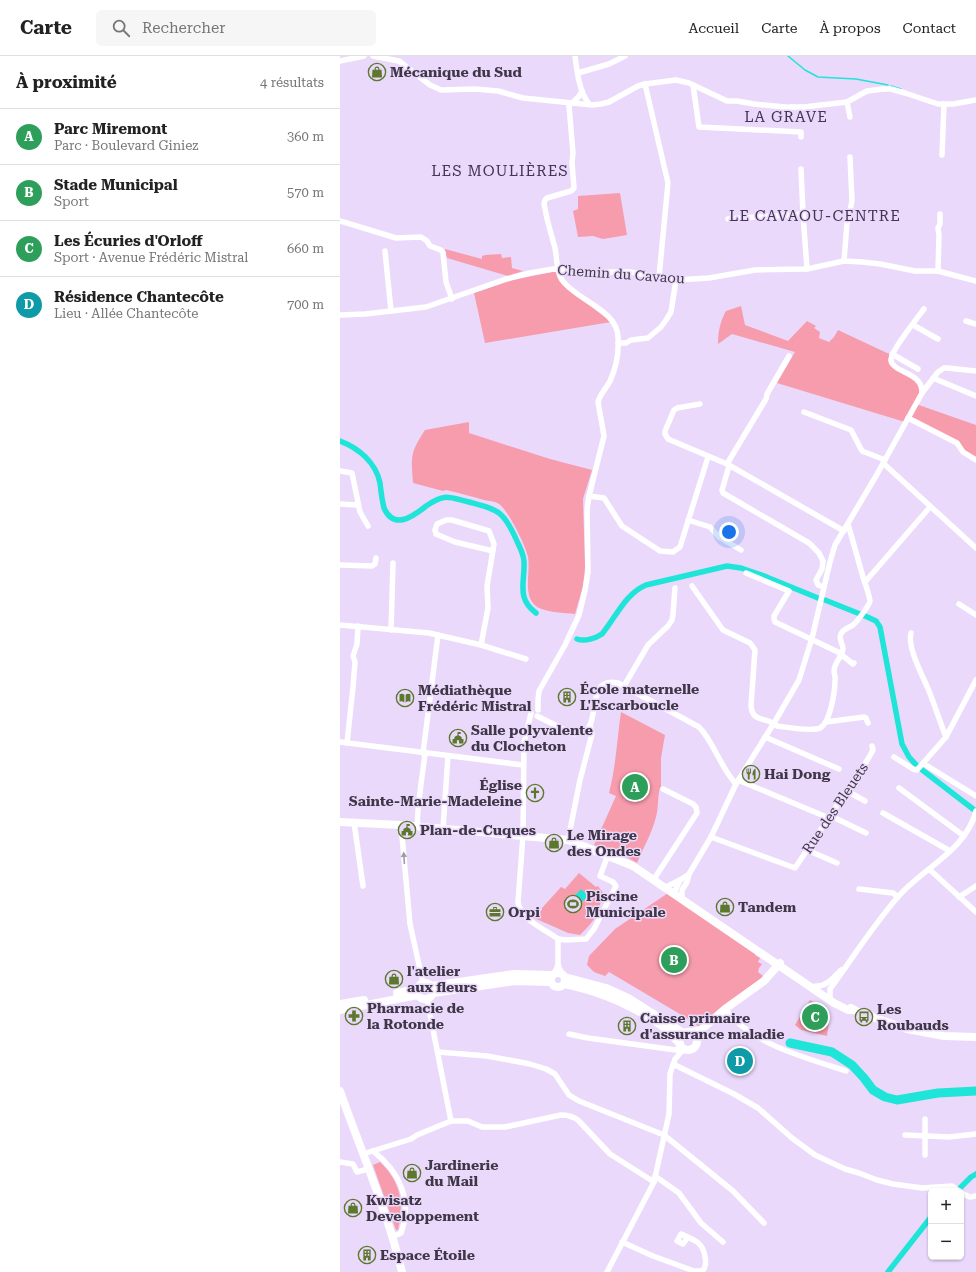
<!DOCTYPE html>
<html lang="fr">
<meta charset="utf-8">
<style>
:root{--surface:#fff;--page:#f6f6f6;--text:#222;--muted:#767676;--line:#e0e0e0;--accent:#5b782d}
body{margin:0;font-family:"Roboto Serif",serif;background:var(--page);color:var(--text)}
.controls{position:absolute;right:12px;bottom:12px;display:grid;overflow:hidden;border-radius:6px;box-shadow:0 1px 3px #0004}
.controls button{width:36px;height:36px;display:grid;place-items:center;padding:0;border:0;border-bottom:1px solid var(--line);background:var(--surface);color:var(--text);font:20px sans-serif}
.you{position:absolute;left:389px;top:476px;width:14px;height:14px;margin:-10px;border:3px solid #fff;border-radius:50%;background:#1a73e8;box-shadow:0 0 0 6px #1a73e833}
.badge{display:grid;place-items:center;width:26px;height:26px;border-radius:50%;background:var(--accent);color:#fff;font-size:13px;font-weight:700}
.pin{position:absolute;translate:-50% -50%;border:2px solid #fff;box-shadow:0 1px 4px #0006}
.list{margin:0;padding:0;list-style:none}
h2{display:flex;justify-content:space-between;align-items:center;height:52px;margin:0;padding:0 16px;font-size:17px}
h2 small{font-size:13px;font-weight:400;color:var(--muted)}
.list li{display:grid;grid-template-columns:26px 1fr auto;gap:12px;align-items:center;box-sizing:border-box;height:56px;padding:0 16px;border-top:1px solid var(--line)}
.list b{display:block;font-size:15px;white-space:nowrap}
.list p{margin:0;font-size:13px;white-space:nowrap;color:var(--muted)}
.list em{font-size:13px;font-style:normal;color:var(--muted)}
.icon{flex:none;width:22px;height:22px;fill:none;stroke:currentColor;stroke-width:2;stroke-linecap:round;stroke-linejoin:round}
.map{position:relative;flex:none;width:636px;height:1216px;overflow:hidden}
header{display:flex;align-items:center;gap:24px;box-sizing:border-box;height:56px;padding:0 20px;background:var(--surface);border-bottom:1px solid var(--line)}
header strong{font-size:19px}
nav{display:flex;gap:22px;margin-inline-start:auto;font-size:14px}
.search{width:280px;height:36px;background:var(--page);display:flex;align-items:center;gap:10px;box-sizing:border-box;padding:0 14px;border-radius:6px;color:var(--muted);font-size:15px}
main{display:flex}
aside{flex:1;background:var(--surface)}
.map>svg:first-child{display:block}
.green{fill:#f79cad}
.water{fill:#1fe4d8}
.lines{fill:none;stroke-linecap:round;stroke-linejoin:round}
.stream{stroke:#1fe4d8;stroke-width:1.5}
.canal{stroke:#1fe4d8;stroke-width:5.5}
.river{stroke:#1fe4d8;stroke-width:9}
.street{stroke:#fff;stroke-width:5.5}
.secondary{stroke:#fff;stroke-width:8}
.oneway{fill:#9f9ba3}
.labels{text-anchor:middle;stroke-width:3;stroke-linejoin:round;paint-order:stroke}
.poi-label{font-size:14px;font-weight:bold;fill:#3f3747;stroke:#ead9fb;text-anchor:start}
.street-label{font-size:14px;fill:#3f3747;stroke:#ead9fb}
.neighbourhood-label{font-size:15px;letter-spacing:1px;fill:#463456;stroke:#ead9fb}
</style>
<header>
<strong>Carte</strong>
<div class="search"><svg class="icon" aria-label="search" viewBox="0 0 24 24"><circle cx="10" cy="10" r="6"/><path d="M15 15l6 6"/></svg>Rechercher</div>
<nav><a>Accueil</a><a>Carte</a><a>À propos</a><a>Contact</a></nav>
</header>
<main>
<aside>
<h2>À proximité<small>4 résultats</small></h2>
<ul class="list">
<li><span class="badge" style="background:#2e9e5b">A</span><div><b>Parc Miremont</b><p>Parc · Boulevard Giniez</p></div><em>360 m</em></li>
<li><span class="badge" style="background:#2e9e5b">B</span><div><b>Stade Municipal</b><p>Sport</p></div><em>570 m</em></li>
<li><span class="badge" style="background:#2e9e5b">C</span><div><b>Les Écuries d'Orloff</b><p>Sport · Avenue Frédéric Mistral</p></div><em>660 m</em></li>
<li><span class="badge" style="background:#0f9aa8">D</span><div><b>Résidence Chantecôte</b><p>Lieu · Allée Chantecôte</p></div><em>700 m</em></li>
</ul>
</aside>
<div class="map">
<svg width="636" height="1216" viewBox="0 0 636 1216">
<rect width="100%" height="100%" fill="#ead9fb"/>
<g class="green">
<path d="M280,137L287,179L263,183L253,180L238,181L233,155L238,153V140Z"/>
<path d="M105,193L142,203V200L145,199L161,198L162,202L171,201L172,212L183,215L168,220L107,202Z"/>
<path d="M217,215L222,228L271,266L145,287L134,237L173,224Z"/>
<path d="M401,250L405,269L448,285L467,265L476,270L474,272L480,276L479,282L489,286L494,281L498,274L547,297L552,298L551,304L575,321L582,337L576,348L636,369V404L621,391L568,363L565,366L437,327L455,296L392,278L378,288C378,276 380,266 386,255Z"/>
<path d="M129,366V377L210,403L252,414L243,443L245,511L243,530L235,558C225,557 207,556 199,552C181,542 191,518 188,501C186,490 168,454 159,448C155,445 149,445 144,444C131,440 119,437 106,434L103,435L73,427C71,400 70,397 85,374Z"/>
<path d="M281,656L325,679L321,702V730C317,737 319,752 316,761C312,777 303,792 297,807L285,800L254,789L276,740L269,737C276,710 277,683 281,656Z"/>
<path d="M239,817L256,831L258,830L263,837C258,858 256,864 240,879L228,877L192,861L202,854V852L221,831L225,833Z"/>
<path d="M328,837L416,897L415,899L420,902L418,906L422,908L419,912L418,916L423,920L422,922L358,971L355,967L269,916L265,920L254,916L247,909L249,900L275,873Z"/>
<path d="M470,944L486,953L490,958L487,980L461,974L455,969Z"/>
<path d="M40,1106C61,1126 64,1146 58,1174H56L33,1109Z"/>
</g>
<path class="water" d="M241,833L248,840L235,853L228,847Z"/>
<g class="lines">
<g class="stream">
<path d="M448,0L465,14L478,21L516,23L548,29"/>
<path d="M551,30L561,33"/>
</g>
<g class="canal">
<path d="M0,385C19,392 36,407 40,427C41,436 42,444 44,452C54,474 72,461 85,451"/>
<path d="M86,450C105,437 108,441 129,446C158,454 163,454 176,483C179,490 184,498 184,506C185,527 176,542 196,557"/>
<path d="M429,522L478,542"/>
<path d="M485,544L520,558"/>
<path d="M523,559L536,565L540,571L562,688L569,701L578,711"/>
<path d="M237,583C245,586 256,582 262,578C276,561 285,538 306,529L387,510L401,512L427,521"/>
<path d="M581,713L633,753"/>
<path d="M617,1135L631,1121L636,1118"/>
<path d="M548,1216L591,1161"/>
</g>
<path class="river" d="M450,987L492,996L512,1009L524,1022L533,1034L545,1041L557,1044L598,1037L636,1035"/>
<g class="street">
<path d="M33,0L59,5L90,29L101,34L135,33L158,35L183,42L252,49L261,48L269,46L298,30L305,28L336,24L349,27L387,45H397L414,48L445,51H464L507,46L527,35L543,33H551L565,37L598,48H613L636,44"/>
<path d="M235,0C237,16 239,35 249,48"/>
<path d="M0,5L24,0"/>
<path d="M238,17L269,8L285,0"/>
<path d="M305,28L328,127L319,221"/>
<path d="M353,29L359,71L461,76V81"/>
<path d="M507,46L510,61"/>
<path d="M602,99L604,48"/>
<path d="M461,113L463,158L467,213"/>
<path d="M388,163L463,158"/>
<path d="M0,165L56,182L81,181L87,185L90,190L101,194L103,197L106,226L112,243"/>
<path d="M45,195L51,255"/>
<path d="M504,205L507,167L512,145L510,101"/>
<path d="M598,215L599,179L598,172L600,168V158"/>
<path d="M0,259L25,258L86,251L166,223L190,217L213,213L250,216H290L336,224L369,222L415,214L467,213L504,205L522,206L540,208L575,215H598L636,225"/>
<path d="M626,265L636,268"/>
<path d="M573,269L598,283"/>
<path d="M278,287H286L291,284L308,282L321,271L326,264L331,256L336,224"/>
<path d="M552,298L578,313"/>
<path d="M593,322L636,340"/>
<path d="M582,337C582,333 581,328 578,325C573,317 553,314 551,305C549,297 578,261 584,253"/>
<path d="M360,348L337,352L334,354L325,375V378L328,383L387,408L504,475"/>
<path d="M464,356L511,374L522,395L545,404"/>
<path d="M568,362L617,387L623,396L636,404"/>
<path d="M543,407L636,492"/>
<path d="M387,408L426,343L427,338L449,300"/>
<path d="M389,410L382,434L383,437L469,487L479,497L483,505L482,513L476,524L478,529L484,531"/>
<path d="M0,415L12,417L20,456L28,470"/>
<path d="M249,440L264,442L282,470L320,495L333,496L340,491L368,401"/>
<path d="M0,448L18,449"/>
<path d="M348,464L370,471L379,481L401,494"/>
<path d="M0,509L32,510L35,508L36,502"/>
<path d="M406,517L449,535L434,560V563L435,566L498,596L513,608L514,607"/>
<path d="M525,526L590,451"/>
<path d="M352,530L383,574L410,587L415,594L411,649C412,668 427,660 437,670C447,671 471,676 480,672C490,667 495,636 495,624C496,621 494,618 494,615C494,607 502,601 503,593C503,588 498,582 501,578C503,573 509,572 513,569C517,566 530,548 530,545C529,537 525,528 523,521C518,503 513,486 508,468"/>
<path d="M619,548L636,559"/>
<path d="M0,569L89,577L141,589L186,603"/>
<path d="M51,574L53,507"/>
<path d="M571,577C567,592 583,620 589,635C595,650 600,666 606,681"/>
<path d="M141,589L148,552L147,530L154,488L149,475L112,464H106L97,468L95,474L96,478L115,486L153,495"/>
<path d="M284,630L308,589L328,570L332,564L333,558L335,532"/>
<path d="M198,654V644L199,635L225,589L239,559L245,534L248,516L247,453L249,440L264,380L258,346C260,338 266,333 270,325C276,312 279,295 278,281C277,253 237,245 222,224C216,216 217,201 215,192C211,177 206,162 204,147L205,144L207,142L231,135L234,132L232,106L233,97L229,50C234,44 239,43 242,35"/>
<path d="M191,657L184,687L183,779L178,846C181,865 204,872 218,883V909L214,918"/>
<path d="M197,660L233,678L241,677C244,676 247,674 249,671C258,656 249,621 278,627L359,671C374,686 380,711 396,728"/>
<path d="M486,666L524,661L526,662L528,667"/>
<path d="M425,681L499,713"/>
<path d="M0,686L183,709"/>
<path d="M7,687L13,631L15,606L13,600L17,588L18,570"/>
<path d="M83,697L98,579"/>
<path d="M554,701L573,713L577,714L606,681L636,624"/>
<path d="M584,708L636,740"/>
<path d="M398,724L489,762"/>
<path d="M559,732L624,780"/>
<path d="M507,735L525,745"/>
<path d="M543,757L610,795"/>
<path d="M491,760L526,777"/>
<path d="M14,766L23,830"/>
<path d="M61,769L70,868L83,927"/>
<path d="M78,770C75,762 84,710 85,697"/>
<path d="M103,773L108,700"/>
<path d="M371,781L455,812L528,703L533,694L532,690"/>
<path d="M228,784L240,724L252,678L250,669"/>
<path d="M467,794L497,807"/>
<path d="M589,813L636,856"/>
<path d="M314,823L357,757L356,751L353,748L323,733"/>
<path d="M326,831L340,824"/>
<path d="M519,833L553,837L558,841"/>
<path d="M334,837L340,824L349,818"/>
<path d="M619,841L636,830"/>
<path d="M342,842V834L347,826L349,818L371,781L396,728L434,667L459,624L472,582L490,506L495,489L536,420L582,337L598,316L604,312H607L636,315"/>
<path d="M218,883L226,884L246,883L254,873L276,830L273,826L260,820L268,799"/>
<path d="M218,909L222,918"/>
<path d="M476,930C486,931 494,921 501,914"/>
<path d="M87,943L111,1065"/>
<path d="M488,943L490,940V933C512,903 532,871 557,842C581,813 626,795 636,755"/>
<path d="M385,953C413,989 464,1001 506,1015"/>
<path d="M229,978L248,982L336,994L341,990"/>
<path d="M98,996L147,1000L190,1008L206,1013L215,1018L229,1039L239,1045L324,1079L393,1135L424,1167"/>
<path d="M333,1008L394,1038L418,1052L452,1082L475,1099L505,1113L519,1117L537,1124L553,1128L582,1132L612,1130L619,1135"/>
<path d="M565,1079L609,1081L636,1078"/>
<path d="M33,1095C59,1115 73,1144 61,1177L52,1181"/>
<path d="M23,1098L71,1083L77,1079L111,1065H128L142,1071H165L221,1059C228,1059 232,1060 238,1064L270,1098L314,1126"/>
<path d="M585,1099V1063"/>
<path d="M0,1106L13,1108L17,1116L28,1113"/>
<path d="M315,1120L339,1137L361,1167L383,1186"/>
<path d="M621,1137L630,1141L636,1140"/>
<path d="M282,1186L313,1200L354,1215H361L364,1213C366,1209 366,1205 365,1201C363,1186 354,1184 341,1178L337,1185L343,1188L348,1181"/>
<path d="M267,1216L314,1126L329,1058L330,1018L335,1003L344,993"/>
</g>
<g class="secondary">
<path d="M0,766L61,769L228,784L293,810L494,947L508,954H514"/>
<circle cx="218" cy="924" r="7"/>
<path d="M225,921L266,932L290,943L345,978"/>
<circle cx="85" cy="935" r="8"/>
<path d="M224,928C260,935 292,949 322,970C329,975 333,983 340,987"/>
<path d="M91,930L174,918L213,919"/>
<path d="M57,937L77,933"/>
<path d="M93,937L174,925L211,926"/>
<path d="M0,948L24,944"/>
<path d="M511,952L518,956L567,973L604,980L636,981"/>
<path d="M0,954L78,939"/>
<circle cx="348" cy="985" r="9"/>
<path d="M350,977L362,973L385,953L424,925L440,907"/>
<path d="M0,1035C21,1095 47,1154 62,1216"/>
</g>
</g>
<defs><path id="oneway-solid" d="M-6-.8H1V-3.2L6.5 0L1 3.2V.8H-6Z"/></defs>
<use class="oneway" href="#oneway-solid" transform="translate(64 802) rotate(-94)"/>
<defs>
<symbol id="shop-ring" viewBox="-11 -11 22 22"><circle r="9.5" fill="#ead9fb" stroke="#5b782d" stroke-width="1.5"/><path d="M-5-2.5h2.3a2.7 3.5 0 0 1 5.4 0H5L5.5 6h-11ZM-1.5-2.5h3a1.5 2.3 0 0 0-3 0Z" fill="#5b782d"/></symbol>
<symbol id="building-ring" viewBox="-11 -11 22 22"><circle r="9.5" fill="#ead9fb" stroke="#5b782d" stroke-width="1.5"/><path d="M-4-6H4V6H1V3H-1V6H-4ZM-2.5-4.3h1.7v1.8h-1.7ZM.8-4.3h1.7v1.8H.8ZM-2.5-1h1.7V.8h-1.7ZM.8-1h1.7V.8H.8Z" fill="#5b782d"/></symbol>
<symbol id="library-ring" viewBox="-11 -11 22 22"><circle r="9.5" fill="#ead9fb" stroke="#5b782d" stroke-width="1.5"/><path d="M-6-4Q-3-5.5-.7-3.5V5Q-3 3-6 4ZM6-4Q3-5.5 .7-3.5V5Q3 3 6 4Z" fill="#5b782d"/></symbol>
<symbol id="civic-ring" viewBox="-11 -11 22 22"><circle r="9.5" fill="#ead9fb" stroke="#5b782d" stroke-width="1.5"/><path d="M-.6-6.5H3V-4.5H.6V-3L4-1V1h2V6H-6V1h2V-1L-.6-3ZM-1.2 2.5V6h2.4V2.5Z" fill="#5b782d"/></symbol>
<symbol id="restaurant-ring" viewBox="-11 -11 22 22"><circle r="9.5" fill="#ead9fb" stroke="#5b782d" stroke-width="1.5"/><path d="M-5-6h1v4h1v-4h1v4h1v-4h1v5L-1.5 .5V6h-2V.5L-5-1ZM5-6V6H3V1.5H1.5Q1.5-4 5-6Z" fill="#5b782d"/></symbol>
<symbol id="church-ring" viewBox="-11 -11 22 22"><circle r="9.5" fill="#ead9fb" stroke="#5b782d" stroke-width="1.5"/><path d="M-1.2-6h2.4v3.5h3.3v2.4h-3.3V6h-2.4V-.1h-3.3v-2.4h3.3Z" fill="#5b782d"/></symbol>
<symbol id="stadium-ring" viewBox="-11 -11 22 22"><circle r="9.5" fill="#ead9fb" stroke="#5b782d" stroke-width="1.5"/><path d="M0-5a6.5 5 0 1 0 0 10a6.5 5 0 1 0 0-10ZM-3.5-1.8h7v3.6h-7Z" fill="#5b782d"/></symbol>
<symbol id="office-ring" viewBox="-11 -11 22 22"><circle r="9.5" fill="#ead9fb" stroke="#5b782d" stroke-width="1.5"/><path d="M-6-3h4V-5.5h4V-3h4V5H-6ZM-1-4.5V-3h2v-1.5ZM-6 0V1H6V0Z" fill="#5b782d"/></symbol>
<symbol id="pharmacy-ring" viewBox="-11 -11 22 22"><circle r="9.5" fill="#ead9fb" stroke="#5b782d" stroke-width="1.5"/><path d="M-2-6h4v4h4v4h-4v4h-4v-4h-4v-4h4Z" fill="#5b782d"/></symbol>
<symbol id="bus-ring" viewBox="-11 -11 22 22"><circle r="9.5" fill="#ead9fb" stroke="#5b782d" stroke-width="1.5"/><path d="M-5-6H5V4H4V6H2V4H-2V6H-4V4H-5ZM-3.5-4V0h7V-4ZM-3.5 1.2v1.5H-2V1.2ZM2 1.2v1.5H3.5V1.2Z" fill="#5b782d"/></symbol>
</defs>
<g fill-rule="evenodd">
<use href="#shop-ring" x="27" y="6" width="20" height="20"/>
<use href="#building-ring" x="217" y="631" width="20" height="20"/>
<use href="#library-ring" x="55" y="632" width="20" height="20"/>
<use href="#civic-ring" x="108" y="672" width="20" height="20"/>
<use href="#restaurant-ring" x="401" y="708" width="20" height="20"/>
<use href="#church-ring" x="185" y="727" width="20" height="20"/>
<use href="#civic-ring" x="57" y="764" width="20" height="20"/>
<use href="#shop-ring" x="204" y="777" width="20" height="20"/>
<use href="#stadium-ring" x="223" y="838" width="20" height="20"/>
<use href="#shop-ring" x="375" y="841" width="20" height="20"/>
<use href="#office-ring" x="145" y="846" width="20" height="20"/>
<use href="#shop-ring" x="44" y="913" width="20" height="20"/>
<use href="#pharmacy-ring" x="4" y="950" width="20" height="20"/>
<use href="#bus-ring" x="514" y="951" width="20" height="20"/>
<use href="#building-ring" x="277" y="960" width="20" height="20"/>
<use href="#shop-ring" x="62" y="1107" width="20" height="20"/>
<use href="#shop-ring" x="3" y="1142" width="20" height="20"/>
<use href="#building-ring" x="17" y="1189" width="20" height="20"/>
</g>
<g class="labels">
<g class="poi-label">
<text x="50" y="21">Mécanique du Sud</text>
<text x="240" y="638">École maternelle<tspan x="240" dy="16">L'Escarboucle</tspan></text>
<text x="78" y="639">Médiathèque<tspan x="78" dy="16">Frédéric Mistral</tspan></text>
<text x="131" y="679">Salle polyvalente<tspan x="131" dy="16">du Clocheton</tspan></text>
<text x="424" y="723">Hai Dong</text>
<text x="182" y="734" text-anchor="end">Église<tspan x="182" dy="16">Sainte-Marie-Madeleine</tspan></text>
<text x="80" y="779">Plan-de-Cuques</text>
<text x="227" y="784">Le Mirage<tspan x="227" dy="16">des Ondes</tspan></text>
<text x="246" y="845">Piscine<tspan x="246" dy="16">Municipale</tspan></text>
<text x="398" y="856">Tandem</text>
<text x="168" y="861">Orpi</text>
<text x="67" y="920">l'atelier<tspan x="67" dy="16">aux fleurs</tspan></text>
<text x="27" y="957">Pharmacie de<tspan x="27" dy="16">la Rotonde</tspan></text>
<text x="537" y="958">Les<tspan x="537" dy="16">Roubauds</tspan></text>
<text x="300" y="967">Caisse primaire<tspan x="300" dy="16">d'assurance maladie</tspan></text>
<text x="85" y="1114">Jardinerie<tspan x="85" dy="16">du Mail</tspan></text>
<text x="26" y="1149">Kwisatz<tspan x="26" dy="16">Developpement</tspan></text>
<text x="40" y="1204">Espace Étoile</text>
</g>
<g class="street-label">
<text transform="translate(281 218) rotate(4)" y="5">Chemin du Cavaou</text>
<text transform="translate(495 752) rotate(-56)" y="5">Rue des Bleuets</text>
</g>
<g class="neighbourhood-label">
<text x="446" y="66">LA GRAVE</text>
<text x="160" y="120">LES MOULIÈRES</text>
<text x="475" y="165">LE CAVAOU-CENTRE</text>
</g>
</g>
</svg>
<div class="controls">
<button>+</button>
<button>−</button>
</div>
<div class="you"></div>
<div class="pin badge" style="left:295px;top:731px;background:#2e9e5b">A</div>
<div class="pin badge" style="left:334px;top:904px;background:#2e9e5b">B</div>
<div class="pin badge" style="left:475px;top:961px;background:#2e9e5b">C</div>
<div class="pin badge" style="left:400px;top:1005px;background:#0f9aa8">D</div>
</div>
</main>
